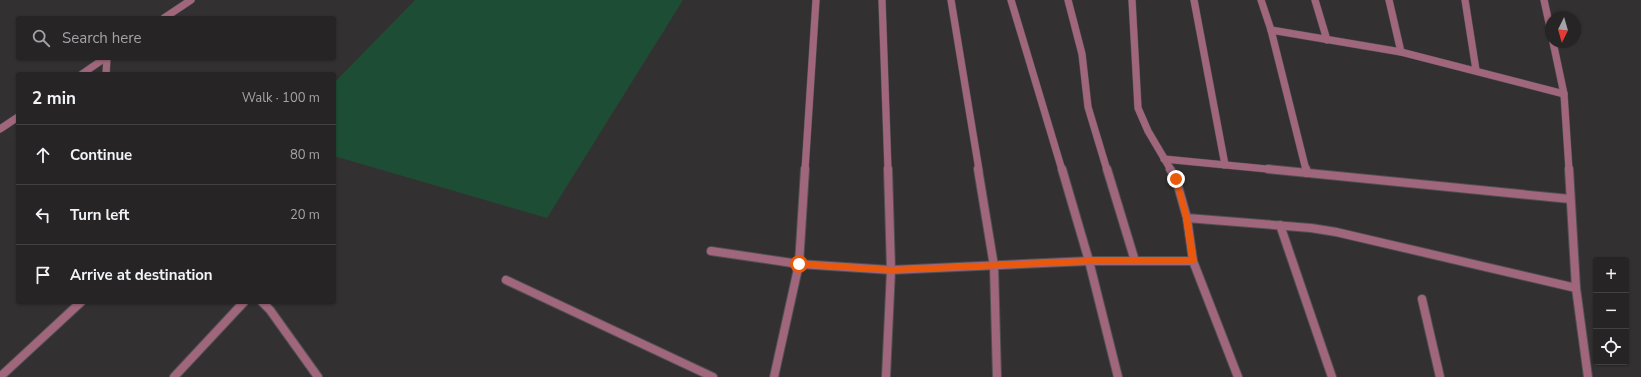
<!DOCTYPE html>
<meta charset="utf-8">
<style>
:root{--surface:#262425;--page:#323032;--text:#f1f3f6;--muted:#a4a4a7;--line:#424142}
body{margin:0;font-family:"Nunito Sans",sans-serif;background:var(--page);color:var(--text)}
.controls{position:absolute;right:12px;bottom:12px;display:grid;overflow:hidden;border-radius:4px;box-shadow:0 1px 3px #0004}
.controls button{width:36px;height:36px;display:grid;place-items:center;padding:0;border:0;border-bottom:1px solid var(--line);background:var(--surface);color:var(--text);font:20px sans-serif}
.compass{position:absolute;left:1545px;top:12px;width:36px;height:36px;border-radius:50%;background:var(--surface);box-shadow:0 1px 3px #0004;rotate:185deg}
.stop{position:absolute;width:12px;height:12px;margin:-9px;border:3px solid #ea580c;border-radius:50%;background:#fff}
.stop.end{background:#ea580c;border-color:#fff;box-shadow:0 1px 4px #0008}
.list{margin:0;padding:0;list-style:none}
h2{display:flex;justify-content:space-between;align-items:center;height:52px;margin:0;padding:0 16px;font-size:17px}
h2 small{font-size:13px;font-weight:400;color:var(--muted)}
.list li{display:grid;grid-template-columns:26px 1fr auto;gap:12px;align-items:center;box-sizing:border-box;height:60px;padding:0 16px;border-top:1px solid var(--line)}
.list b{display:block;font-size:15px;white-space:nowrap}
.list em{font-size:13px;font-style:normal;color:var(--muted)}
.icon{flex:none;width:22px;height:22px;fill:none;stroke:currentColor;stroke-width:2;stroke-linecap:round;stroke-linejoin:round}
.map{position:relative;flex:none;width:1641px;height:377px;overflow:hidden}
.search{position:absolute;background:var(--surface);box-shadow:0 1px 3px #0004;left:16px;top:16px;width:320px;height:44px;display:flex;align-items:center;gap:10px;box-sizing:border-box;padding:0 14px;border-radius:4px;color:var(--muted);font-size:15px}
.panel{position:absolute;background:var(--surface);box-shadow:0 1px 3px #0004;left:16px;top:72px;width:320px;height:232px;border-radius:4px}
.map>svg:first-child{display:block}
.green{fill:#1d4e35}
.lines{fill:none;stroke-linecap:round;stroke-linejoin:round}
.street-far1-casing{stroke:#514f50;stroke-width:8}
.street-casing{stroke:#514f50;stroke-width:10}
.street-far1{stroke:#a0667c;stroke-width:7}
.street{stroke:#a0667c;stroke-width:8}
.route{fill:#ea580c}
</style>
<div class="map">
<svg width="1641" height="377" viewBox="0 0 1641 377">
<rect width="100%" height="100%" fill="#333031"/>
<path class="green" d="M415,0H683L547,218L334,156V83Z"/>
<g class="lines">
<defs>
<g id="street-far1">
<path d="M882,0L888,170"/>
<path d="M951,0L979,170"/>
<path d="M1011,0L1062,170"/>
<path d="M1068,0L1082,54L1088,107L1107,170"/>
<path d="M1132,0L1138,108L1148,131L1171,170"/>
<path d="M1194,0L1225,165"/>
<path d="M1261,0L1271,30L1306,170"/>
<path d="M1315,0L1327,40"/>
<path d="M1389,0L1401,52"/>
<path d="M1465,0L1476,70"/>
<path d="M1544,0L1551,32"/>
<path d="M164,18L191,0"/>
<path d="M1271,30L1401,52L1564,94"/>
<path d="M1553,42L1564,94L1569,170"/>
<path d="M82,74L105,58"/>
<path d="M106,74L107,58"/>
<path d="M0,129L18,117"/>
<path d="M1164,159L1278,170"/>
<path d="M805,170L816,0"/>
</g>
<g id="street">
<path d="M978,169L994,266L997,377"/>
<path d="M1062,169L1089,261L1118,377"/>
<path d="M1107,169L1135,261"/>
<path d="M1170,169L1176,179L1187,218L1193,261L1238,377"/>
<path d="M1268,169L1570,199"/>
<path d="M1306,169L1307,173"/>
<path d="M1569,169L1576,288L1588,377"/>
<path d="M1187,218L1311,228L1336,232L1576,288"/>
<path d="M1280,225L1332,377"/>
<path d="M711,251L799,264L891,270L1089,261H1193"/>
<path d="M506,280L713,377"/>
<path d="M1422,299L1440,377"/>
<path d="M262,302L270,310L318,377"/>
<path d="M0,377L81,302"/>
<path d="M174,377L244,302"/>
<path d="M774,377L799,264L805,169"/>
<path d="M886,377L891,270L888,169"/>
</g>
</defs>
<use href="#street-far1" class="street-far1-casing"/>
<use href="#street" class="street-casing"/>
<use href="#street-far1" class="street-far1"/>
<use href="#street" class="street"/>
</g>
<path class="route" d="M1173,177L1179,179L1190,218L1197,261L1193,264H1089L891,273L799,267L796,264L799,261L891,267L1089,258H1189L1183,218Z"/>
</svg>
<div class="controls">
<button>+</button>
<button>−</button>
<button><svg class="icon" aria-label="locate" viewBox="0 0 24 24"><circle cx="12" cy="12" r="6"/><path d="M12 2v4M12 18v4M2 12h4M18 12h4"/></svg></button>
</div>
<svg class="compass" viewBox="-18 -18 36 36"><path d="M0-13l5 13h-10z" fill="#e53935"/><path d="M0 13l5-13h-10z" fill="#a4a4a7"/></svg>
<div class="stop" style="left:799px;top:264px"></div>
<div class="stop end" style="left:1176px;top:179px"></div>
<div class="search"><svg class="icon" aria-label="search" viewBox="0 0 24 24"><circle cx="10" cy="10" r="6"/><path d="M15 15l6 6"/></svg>Search here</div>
<section class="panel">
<h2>2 min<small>Walk · 100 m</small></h2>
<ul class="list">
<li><svg class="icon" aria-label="ahead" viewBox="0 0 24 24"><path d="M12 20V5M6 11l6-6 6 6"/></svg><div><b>Continue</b></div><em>80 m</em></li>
<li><svg class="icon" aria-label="left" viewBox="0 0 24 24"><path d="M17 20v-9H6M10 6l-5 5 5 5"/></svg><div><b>Turn left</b></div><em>20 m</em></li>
<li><svg class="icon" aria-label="arrive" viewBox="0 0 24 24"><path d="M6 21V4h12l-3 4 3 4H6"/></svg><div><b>Arrive at destination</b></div></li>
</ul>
</section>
</div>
